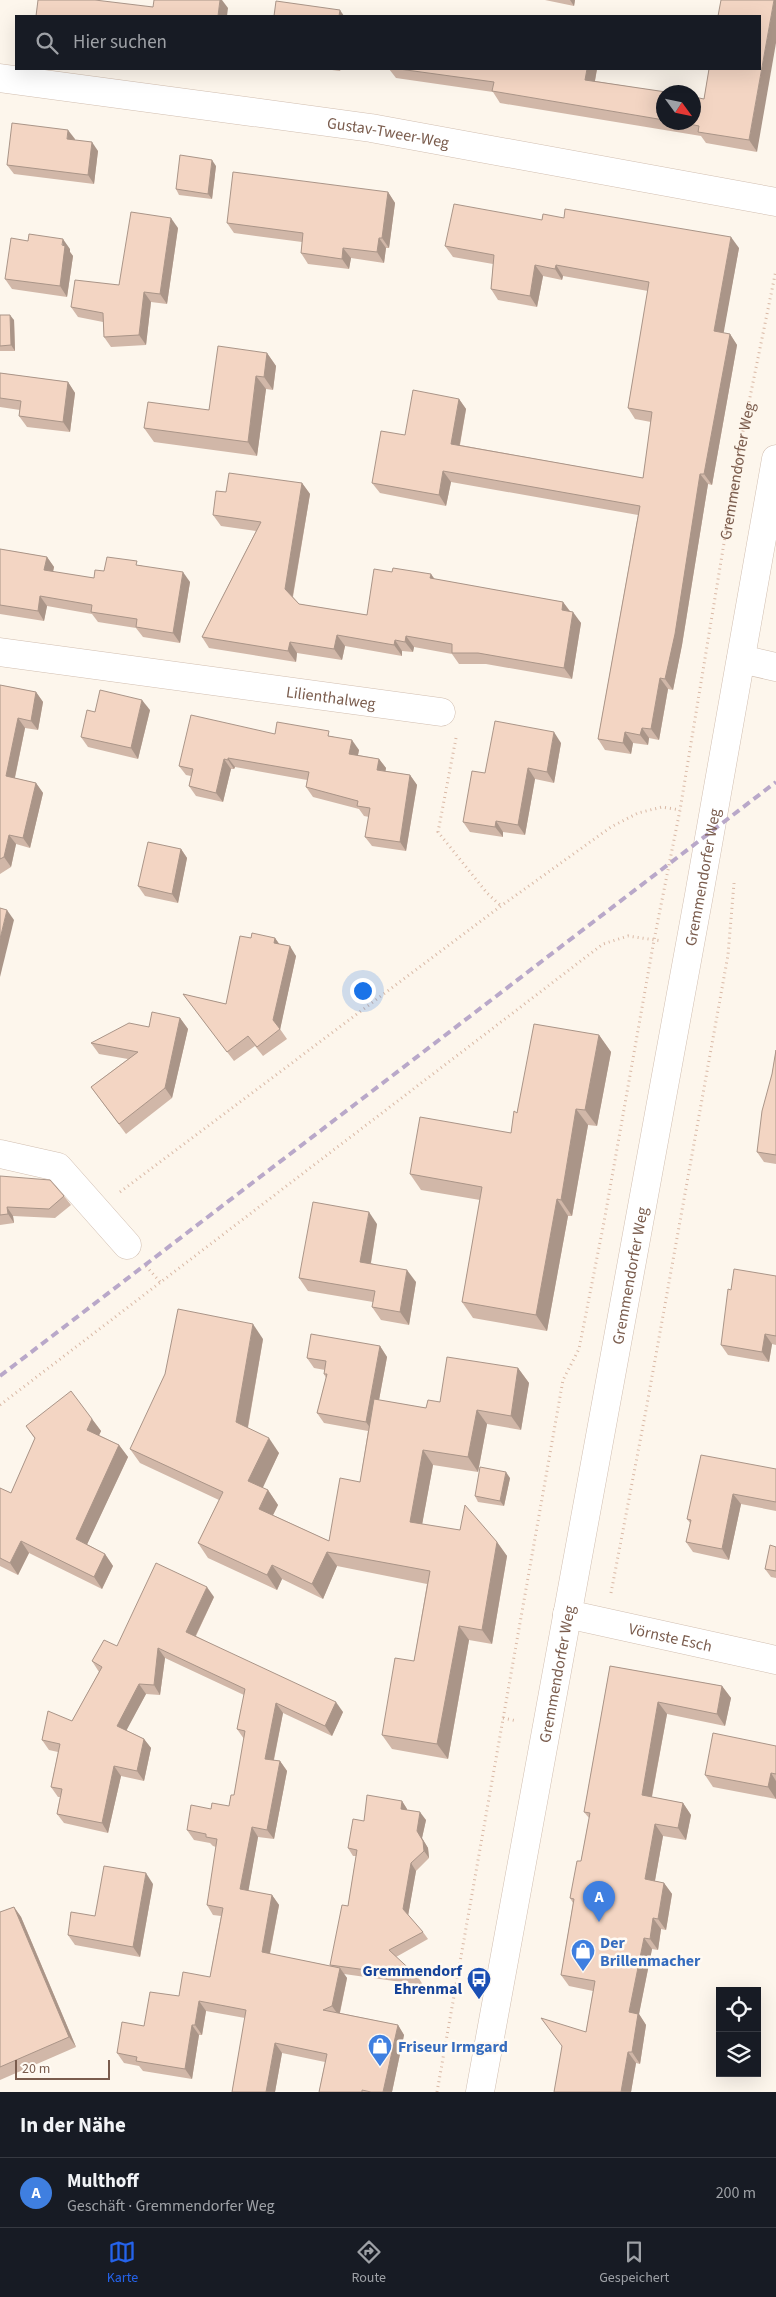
<!DOCTYPE html>
<html lang="de">
<meta charset="utf-8">
<style>
:root{--surface:#171b24;--page:#20242c;--text:#f1f3f6;--muted:#9ea1a6;--line:#363941;--accent:#2563eb}
body{margin:0;font-family:"Source Sans 3",sans-serif;background:var(--page);color:var(--text)}
.controls{position:absolute;right:15px;bottom:15px;display:grid;overflow:hidden;border-radius:0px;box-shadow:0 5px 20px #0002}
.controls button{width:45px;height:45px;display:grid;place-items:center;padding:0;border:0;border-bottom:1px solid var(--line);background:var(--surface);color:var(--text);font:25px sans-serif}
.compass{position:absolute;left:656px;top:85px;width:45px;height:45px;border-radius:50%;background:var(--surface);box-shadow:0 5px 20px #0002;rotate:123deg}
.scale{position:absolute;left:15px;bottom:12px;width:95px;box-sizing:border-box;padding-left:5px;border:2px solid #7a5c4d;border-top:0;font-size:14px;line-height:18px;white-space:nowrap;color:#7a5c4d;-webkit-text-stroke:4px #fffaf3;paint-order:stroke}
.you{position:absolute;left:362px;top:990px;width:18px;height:18px;margin:-12px;border:4px solid #fff;border-radius:50%;background:#1a73e8;box-shadow:0 0 0 8px #1a73e833}
.badge{display:grid;place-items:center;width:32px;height:32px;border-radius:50%;background:var(--accent);color:#fff;font-size:16px;font-weight:700}
.pin{position:absolute;translate:-50% -41px;filter:drop-shadow(0 1px 2px #0008)}
.pin::after{content:'';position:absolute;top:26px;width:18px;height:15px;background:inherit;clip-path:polygon(0 0,100% 0,50% 100%)}
.list{margin:0;padding:0;list-style:none}
h2{display:flex;justify-content:space-between;align-items:center;height:65px;margin:0;padding:0 20px;font-size:21px}
h2 small{font-size:16px;font-weight:400;color:var(--muted)}
.list li{display:grid;grid-template-columns:32px 1fr auto;gap:15px;align-items:center;box-sizing:border-box;height:70px;padding:0 20px;border-top:1px solid var(--line)}
.list b{display:block;font-size:19px;white-space:nowrap}
.list p{margin:0;font-size:16px;white-space:nowrap;color:var(--muted)}
.list em{font-size:16px;font-style:normal;color:var(--muted)}
.icon{flex:none;width:28px;height:28px;fill:none;stroke:currentColor;stroke-width:2;stroke-linecap:round;stroke-linejoin:round}
.map{position:relative;flex:none;width:776px;height:2092px;overflow:hidden}
.search{position:absolute;background:var(--surface);box-shadow:0 5px 20px #0002;left:15px;right:15px;top:15px;height:55px;display:flex;align-items:center;gap:12px;box-sizing:border-box;padding:0 18px;border-radius:0px;color:var(--muted);font-size:19px}
.sheet{height:135px;background:var(--surface)}
nav{display:flex;justify-content:space-around;align-items:center;box-sizing:border-box;height:70px;border-top:1px solid var(--line);background:var(--surface);font-size:14px;color:var(--muted)}
nav a{display:grid;justify-items:center;gap:2px}
nav .on{color:var(--accent)}
.map>svg:first-child{display:block}
.lines{fill:none;stroke-linecap:round;stroke-linejoin:round}
.minor-casing{stroke:#d1beb0;stroke-width:29}
.tertiary-casing{stroke:#d1beb0;stroke-width:29}
.path{stroke:#d9b8a5;stroke-width:3;stroke-dasharray:1 4;stroke-linecap:butt}
.minor{stroke:#fff;stroke-width:28}
.tertiary{stroke:#fff;stroke-width:28}
.rail{stroke:#b9a8c9;stroke-width:4;stroke-dasharray:8 5;stroke-linecap:butt}
.wall{fill:#d1b7a8}
.shaded-wall{fill:#aa9588}
.building{fill:#f3d5c3;stroke:#aa9588}
.labels{text-anchor:middle;stroke-width:5;stroke-linejoin:round;paint-order:stroke}
.street-label{font-size:16px;fill:#7a5c4d;stroke:#fffaf3}
.shop-label{font-size:16px;font-weight:bold;fill:#366cbe;stroke:#fffaf3;text-anchor:start}
.transit-label{font-size:16px;font-weight:bold;fill:#164399;stroke:#fffaf3;text-anchor:end}
</style>
<div class="map">
<svg width="776" height="2092" viewBox="0 0 776 2092">
<rect width="100%" height="100%" fill="#fdf6ec"/>
<g class="lines">
<defs>
<g id="minor">
<path id="s2" d="M0,78L371,128L776,202"/>
<path id="s3" d="M0,652L441,712"/>
<path d="M741,659L776,667"/>
<path d="M0,1154L58,1167L127,1245"/>
<path id="s4" d="M567,1614L776,1660"/>
</g>
<g id="tertiary">
<path id="s5" d="M480,2092L699,895L776,459"/>
</g>
</defs>
<use href="#minor" class="minor-casing"/>
<use href="#tertiary" class="tertiary-casing"/>
<g class="path">
<path d="M456,738L438,832L487,893L501,906"/>
<path d="M120,1192L501,906L611,827L638,813L662,807L680,810"/>
<path d="M146,1266L161,1283"/>
<path d="M0,1405L603,944L628,936L662,941"/>
<path d="M611,1593L646,1410L728,955L734,883"/>
<path d="M503,1718L517,1721"/>
<path id="s1" d="M437,2092L563,1380L579,1349L604,1222L654,940L680,810L740,446L776,270"/>
</g>
<use href="#minor" class="minor"/>
<use href="#tertiary" class="tertiary"/>
<path class="rail" d="M0,1376L776,782"/>
</g>
<g class="wall">
<path d="M545,0H575L574,6Z"/>
<path d="M324,69H341L340,71Z"/>
<path d="M389,69H597L595,81L664,92V122H694L704,99L709,69L757,152L706,143L701,136L500,103L493,92L396,78Z"/>
<path d="M75,139L74,140L98,151L94,184L14,174L7,165Z"/>
<path d="M216,166L212,199L179,195L176,189Z"/>
<path d="M388,192L395,203L389,248H386L384,263L351,258L349,269L308,264L301,253L302,242L234,233L227,223Z"/>
<path d="M542,220L739,248L723,333L730,334L737,345L712,485L708,484L682,645L673,690L668,689L659,740L649,738L648,745L633,743L631,754L605,750L598,739L638,515L451,482L446,506L380,493L372,483L405,435L459,399L466,409L460,445L643,478L651,422L635,419L628,408L648,291L563,276L562,280L543,276L537,307L498,300L491,289L493,264L453,257L445,246Z"/>
<path d="M178,228L167,304L151,302L146,345L111,347L104,337L103,322L78,317L71,307L119,285Z"/>
<path d="M70,249V252L73,256L67,297L12,289L5,279Z"/>
<path d="M0,315L14,320L15,351H0Z"/>
<path d="M267,353L276,366L273,390L266,389L257,456L154,442L144,428L209,410Z"/>
<path d="M0,373L68,382L75,393L70,432L27,427L19,416L20,410L0,407Z"/>
<path d="M302,483L310,494L293,597L299,604L367,615L435,579L563,602L570,611L581,623L572,679L486,664H459L452,654L414,647L413,652L402,651V656L345,646L342,660L297,653L296,662L209,648L202,637L256,531L221,526L213,515L226,492Z"/>
<path d="M0,549L47,557L54,567L53,572L94,578L104,571L140,565L190,582L180,643L143,637L136,628L98,622L92,614L47,606L44,621L0,614Z"/>
<path d="M0,685L36,692L43,702L38,730L25,728L15,778L36,783L43,793L30,848L16,844L11,867L0,874Z"/>
<path d="M150,710L138,759L88,747L81,737Z"/>
<path d="M275,734L332,736L359,750L358,755L379,759L386,768L385,771L410,775L417,785L406,851L372,846L365,837L369,817L364,816L359,809L313,797L306,787L307,780L235,767L234,769H231L223,802L196,796L189,786L191,776L186,775L179,766Z"/>
<path d="M561,743L554,783L535,779L525,835L503,832V837L470,832L463,822L485,773Z"/>
<path d="M181,849L187,858L178,903L145,896L138,886Z"/>
<path d="M251,938H275L279,944L296,956L280,1029L287,1039L263,1056L255,1046L234,1061L183,994L226,1004Z"/>
<path d="M180,1018L188,1029L172,1098L126,1134L91,1087L128,1059L99,1054L91,1043Z"/>
<path d="M599,1035L611,1052L597,1126L588,1125L572,1216H568L547,1331L473,1318L462,1302L480,1200L421,1190L410,1174L511,1133L517,1113Z"/>
<path d="M776,1050V1164L764,1162L757,1152L772,1074Z"/>
<path d="M0,1176L64,1196L71,1205L55,1218L13,1216L14,1223L0,1225Z"/>
<path d="M377,1224L371,1263L416,1282L409,1325L381,1320L372,1307L373,1302L308,1291L299,1278Z"/>
<path d="M776,1276V1345L772,1344L769,1362L728,1355L721,1345L731,1290Z"/>
<path d="M263,1339L248,1428L279,1453L262,1488L268,1490L278,1505L273,1515L329,1541L360,1482L368,1431L324,1423L317,1413L326,1378L324,1374L325,1370L314,1368L307,1358L380,1346L387,1357L379,1400L426,1408L518,1368L529,1383L521,1430L487,1424L478,1472L433,1465L422,1524L497,1542L507,1556L492,1644L469,1640L448,1759L392,1749L382,1735L414,1661L427,1584L337,1566L323,1599L282,1579L277,1590L208,1558L198,1543L219,1500L140,1463L130,1449Z"/>
<path d="M92,1419L101,1431L99,1435L119,1445L128,1457L87,1544L105,1554L113,1566L102,1589L29,1553L18,1575L0,1566V1488L11,1493L35,1439L26,1426Z"/>
<path d="M776,1469V1511L741,1504L729,1560L693,1552L686,1542L690,1523L687,1519Z"/>
<path d="M510,1478L504,1506L478,1502L475,1496Z"/>
<path d="M776,1547V1578L771,1577L765,1569Z"/>
<path d="M214,1597L196,1636L343,1712L332,1736L283,1713L274,1760L280,1761L287,1771L274,1839L258,1837L248,1891L272,1895L279,1905L270,1954L331,1966L330,1965L348,1906L356,1856H353L348,1848L364,1821L402,1801L407,1809V1810L426,1820L422,1838L428,1848L429,1858L416,1871L408,1915L423,1932L428,1939L396,1957L418,1977L423,1985L344,1974L347,1978L340,2013L398,2025L404,2035L392,2092H319L325,2062L282,2053L275,2092H232L245,2018L206,2011L202,2035H199L192,2079L143,2071L139,2066L124,2063L117,2053L144,2026L179,1996L210,1977L221,1916L213,1915L207,1905L216,1847L213,1846L210,1843L194,1840L187,1830L211,1809L229,1806L234,1795L244,1739L237,1729L244,1695L165,1658L160,1695L146,1694L126,1730L144,1739L151,1748L144,1781L121,1776L108,1833L64,1823L57,1814L60,1797H58L51,1787L58,1752L49,1750L42,1740L72,1721L99,1672L92,1661L117,1646Z"/>
<path d="M610,1666L722,1686L731,1698L725,1726L667,1714L652,1797L683,1803L691,1815L686,1840L663,1836L655,1881L664,1883L672,1894L666,1930L661,1929L658,1950L652,1949L639,2014L646,2025L640,2064L636,2063L631,2092H554L586,2032L593,1991L569,1986L561,1975L573,1903L570,1898L581,1861L589,1818L584,1812Z"/>
<path d="M776,1746V1799L713,1787L705,1775Z"/>
<path d="M153,1884L140,1957L75,1945L68,1935L95,1916Z"/>
<path d="M14,1907L21,1917L76,2047L0,2080V1912Z"/>
</g>
<g class="shaded-wall">
<path d="M220,0H222L228,8L227,16H218Z"/>
<path d="M570,0H575L574,6Z"/>
<path d="M774,0H776V43L757,152L749,140Z"/>
<path d="M340,10L344,16H339Z"/>
<path d="M587,69H597L593,91L585,80Z"/>
<path d="M68,130L75,139L73,148L67,139Z"/>
<path d="M92,142L98,151L94,184L88,175Z"/>
<path d="M212,160L216,166L212,199L208,194Z"/>
<path d="M388,192L395,203L389,248L382,238Z"/>
<path d="M171,218L178,228L167,304L160,294Z"/>
<path d="M731,237L739,248L722,342L714,331Z"/>
<path d="M379,238L386,248L384,263L377,252Z"/>
<path d="M63,239L70,249V252L73,256L67,297L60,286Z"/>
<path d="M343,248L351,258L349,269L342,259Z"/>
<path d="M535,265L543,276L537,307L530,296Z"/>
<path d="M556,265L563,276L562,280L555,269Z"/>
<path d="M144,292L151,302L146,345L139,335Z"/>
<path d="M10,315L14,320L15,351L11,345Z"/>
<path d="M730,334L737,345L712,485L704,474Z"/>
<path d="M267,353L276,366L273,390L264,377Z"/>
<path d="M256,376L266,389L257,456L248,442Z"/>
<path d="M68,382L75,393L70,432L63,422Z"/>
<path d="M459,399L466,409L458,454L451,444Z"/>
<path d="M443,471L451,482L446,506L439,495Z"/>
<path d="M700,474L708,484L682,645L673,690L665,679Z"/>
<path d="M302,483L310,494L292,600L285,589Z"/>
<path d="M47,557L54,567L51,580L44,570Z"/>
<path d="M183,572L190,582L180,643L173,633Z"/>
<path d="M431,574L439,585L430,578Z"/>
<path d="M40,596L47,606L44,621L38,611Z"/>
<path d="M563,602L571,613L562,610Z"/>
<path d="M573,612L581,623L572,679L564,668Z"/>
<path d="M337,635L345,646L342,660L334,649Z"/>
<path d="M406,636L414,647L413,652L405,642Z"/>
<path d="M395,640L402,651V656L394,645Z"/>
<path d="M290,642L297,653L296,662L288,651Z"/>
<path d="M660,678L668,689L659,740L651,729Z"/>
<path d="M36,692L43,702L38,730L31,721Z"/>
<path d="M142,700L150,710L138,759L131,748Z"/>
<path d="M18,718L25,728L13,786L6,776Z"/>
<path d="M642,728L649,738L648,745L640,735Z"/>
<path d="M554,732L561,743L554,783L547,772Z"/>
<path d="M625,732L633,743L631,754L623,743Z"/>
<path d="M352,740L359,750L356,764L349,754Z"/>
<path d="M228,758L235,767L234,769L228,760Z"/>
<path d="M224,759L231,769L223,802L216,793Z"/>
<path d="M379,759L386,768L384,780L377,770Z"/>
<path d="M528,768L535,779L525,835L518,825Z"/>
<path d="M410,775L417,785L406,851L400,842Z"/>
<path d="M36,783L43,793L30,848L23,838Z"/>
<path d="M496,821L503,832V837L495,827Z"/>
<path d="M9,835L16,844L11,867L4,857Z"/>
<path d="M181,849L187,858L178,903L172,894Z"/>
<path d="M7,910L14,920L0,977V939Z"/>
<path d="M275,938L282,948L274,943Z"/>
<path d="M290,946L296,956L280,1030L273,1020Z"/>
<path d="M180,1018L188,1029L172,1098L165,1088Z"/>
<path d="M599,1035L611,1052L597,1126L585,1110Z"/>
<path d="M576,1109L588,1125L572,1216L561,1200Z"/>
<path d="M557,1199L568,1216L547,1331L536,1315Z"/>
<path d="M7,1207L13,1216L14,1223L8,1214Z"/>
<path d="M369,1212L377,1224L369,1274L360,1262Z"/>
<path d="M407,1270L416,1282L409,1325L400,1312Z"/>
<path d="M253,1324L263,1339L246,1437L236,1422Z"/>
<path d="M765,1334L772,1344L769,1362L762,1352Z"/>
<path d="M380,1346L387,1357L373,1432L366,1422Z"/>
<path d="M518,1368L529,1383L521,1430L511,1416Z"/>
<path d="M477,1410L487,1424L478,1472L468,1457Z"/>
<path d="M92,1419L101,1431L96,1442L87,1430Z"/>
<path d="M269,1438L279,1453L259,1496L248,1481Z"/>
<path d="M119,1445L128,1457L84,1551L76,1539Z"/>
<path d="M423,1450L433,1465L420,1536L410,1522Z"/>
<path d="M506,1472L510,1478L504,1506L500,1501Z"/>
<path d="M268,1490L278,1505L269,1523L259,1509Z"/>
<path d="M733,1494L741,1504L729,1560L722,1549Z"/>
<path d="M21,1541L29,1553L18,1575L10,1563Z"/>
<path d="M497,1542L507,1556L492,1644L482,1630Z"/>
<path d="M327,1552L337,1566L323,1599L312,1584Z"/>
<path d="M105,1554L113,1566L102,1589L94,1577Z"/>
<path d="M272,1565L282,1579L277,1590L267,1575Z"/>
<path d="M207,1587L214,1597L193,1641L186,1632Z"/>
<path d="M459,1626L469,1640L448,1759L437,1744Z"/>
<path d="M158,1648L165,1658L160,1695L154,1685Z"/>
<path d="M139,1684L146,1694L124,1735L117,1726Z"/>
<path d="M722,1686L731,1698L725,1726L717,1714Z"/>
<path d="M336,1702L343,1712L332,1736L325,1726Z"/>
<path d="M658,1702L667,1714L650,1806L642,1795Z"/>
<path d="M276,1703L283,1713L272,1768L265,1759Z"/>
<path d="M144,1739L151,1748L144,1781L137,1771Z"/>
<path d="M280,1761L287,1771L274,1839L267,1830Z"/>
<path d="M114,1766L121,1776L108,1833L102,1823Z"/>
<path d="M771,1773L776,1781V1799L768,1787Z"/>
<path d="M402,1801L407,1809L406,1816L401,1809Z"/>
<path d="M683,1803L691,1815L686,1840L678,1828Z"/>
<path d="M420,1812L426,1820L422,1838L428,1848L429,1858L424,1851L417,1831Z"/>
<path d="M655,1824L663,1836L653,1891L645,1879Z"/>
<path d="M252,1827L258,1837L247,1899L240,1889Z"/>
<path d="M411,1863L416,1871L408,1916L403,1909Z"/>
<path d="M146,1873L153,1884L140,1957L133,1947Z"/>
<path d="M664,1883L672,1894L666,1930L658,1919Z"/>
<path d="M272,1895L279,1905L268,1962L262,1952Z"/>
<path d="M14,1907L21,1917L76,2047L69,2037Z"/>
<path d="M653,1918L661,1929L658,1950L650,1939Z"/>
<path d="M644,1938L652,1949L639,2014L646,2025L640,2064L632,2052L629,2012Z"/>
<path d="M340,1968L347,1978L339,2016L332,2006Z"/>
<path d="M199,2001L206,2011L202,2035L195,2025Z"/>
<path d="M192,2025L199,2035L192,2079L185,2069Z"/>
<path d="M398,2025L404,2035L392,2092H383Z"/>
<path d="M275,2043L282,2053L275,2092H266Z"/>
<path d="M628,2052L636,2063L631,2092H621Z"/>
</g>
<g class="building">
<path d="M38,0H95L153,7L154,0H220L218,16H36Z"/>
<path d="M721,0H774L749,140L698,132L699,126L680,122H694V97L704,99L709,69H760V16H718Z"/>
<path d="M276,1L340,10L339,16H274Z"/>
<path d="M399,69H587L585,80L666,92H664V120L492,91L494,82Z"/>
<path d="M12,123L68,130L67,139L92,142L88,175L7,165Z"/>
<path d="M180,155L212,160L208,194L176,189Z"/>
<path d="M233,172L388,192L382,238H379L377,252L343,248L342,259L301,253L303,233L227,223Z"/>
<path d="M454,204L542,220L543,214L564,218L565,209L731,237L714,331L730,334L704,474H700L675,634L665,679L660,678L651,729L642,728L640,735L625,732L623,743L598,739L640,506L443,471L439,495L372,483L381,431L405,435L413,390L459,399L451,444L643,478L652,412L628,408L649,282L556,265L555,269L535,265L530,296L491,289L494,255L445,246Z"/>
<path d="M131,212L171,218L160,294L144,292L139,335L104,337L103,313L71,307L75,280L119,285Z"/>
<path d="M29,234L63,239L62,245L65,246L60,286L5,279L11,238L28,241Z"/>
<path d="M0,315H10L11,345L0,346Z"/>
<path d="M218,346L267,353L264,377L256,376L248,442L144,428L148,402L209,410Z"/>
<path d="M0,373L68,382L63,422L19,416L21,401L0,398Z"/>
<path d="M229,473L302,483L285,589L299,604L367,615L374,569L392,572L393,568L431,574L430,578L563,602L562,610L573,612L564,668L478,653H452V644L406,636L405,642L395,640L394,645L337,635L334,649L290,642L288,651L202,637L261,522L213,515L216,491L226,492Z"/>
<path d="M0,549L47,557L44,570L94,578L95,570L104,571L107,557L137,561L136,565L183,572L173,633L136,627L137,619L91,612L92,605L40,596L38,611L0,605Z"/>
<path d="M0,685L36,692L31,721L18,718L6,776L36,783L23,838L9,835L4,857L0,859Z"/>
<path d="M100,690L142,700L131,748L81,737L87,710L95,712Z"/>
<path d="M191,715L275,734L277,722L329,731L328,736L352,740L349,754L379,759L377,770L410,775L400,842L365,837L370,808L357,806L358,801L306,787L309,772L228,758V760L224,759L216,793L189,786L193,769L179,766Z"/>
<path d="M495,721L554,732L547,772L528,768L518,825L496,821L495,827L463,822L472,771L485,773Z"/>
<path d="M148,842L181,849L172,894L138,886Z"/>
<path d="M0,908L7,910L0,939Z"/>
<path d="M252,933L275,938L274,943L290,946L273,1020L280,1029L257,1047L248,1036L227,1052L183,994L226,1004L240,936L251,938Z"/>
<path d="M152,1012L180,1018L165,1088L119,1124L91,1087L138,1052L91,1043L129,1023L149,1027Z"/>
<path d="M534,1024L599,1035L585,1110L576,1109L561,1200L557,1199L536,1315L462,1302L482,1187L410,1174L420,1117L511,1133L514,1111L517,1113Z"/>
<path d="M776,1050V1155L757,1152L762,1111L772,1074Z"/>
<path d="M0,1176L50,1180L64,1196L49,1209L7,1207L8,1214L0,1215Z"/>
<path d="M313,1202L369,1212L360,1262L407,1270L400,1312L372,1307L375,1291L299,1278Z"/>
<path d="M734,1269L776,1276V1336L765,1334L762,1352L721,1345L728,1289L731,1290Z"/>
<path d="M178,1309L253,1324L236,1422L269,1438L248,1481L268,1490L259,1509L329,1541L340,1478L360,1482L374,1399L426,1408L428,1400L440,1402L447,1357L518,1368L511,1416L477,1410L468,1457L423,1450L410,1522L460,1530L465,1505L497,1542L482,1630L459,1626L437,1744L382,1735L395,1658L414,1661L430,1571L327,1552L312,1584L272,1565L267,1575L198,1543L223,1492L130,1449L165,1374Z"/>
<path d="M311,1334L380,1346L366,1422L317,1413L327,1374H324L326,1361L307,1358Z"/>
<path d="M71,1391L92,1419L87,1430L119,1445L76,1539L105,1554L94,1577L21,1541L10,1563L0,1558V1488L11,1493L35,1438L26,1426Z"/>
<path d="M701,1455L776,1469V1502L733,1494L722,1549L686,1542L691,1520L687,1519Z"/>
<path d="M480,1467L506,1472L500,1501L475,1496Z"/>
<path d="M770,1545L776,1547V1571L765,1569Z"/>
<path d="M156,1563L207,1587L186,1632L336,1702L325,1726L276,1703L265,1759L280,1761L267,1830L252,1827L240,1889L272,1895L262,1952L340,1968L332,2006L323,2010L398,2025L383,2092H371L362,2090V2092H319L327,2054L275,2043L266,2092H232L246,2010L199,2001L195,2025H192L185,2069L136,2061L137,2057L117,2053L122,2022L144,2026L150,1992L179,1996L183,1972L210,1977L223,1908L207,1905L217,1839L206,1837V1834L187,1830L191,1805L211,1809L212,1803L229,1806L231,1795H234L245,1731L237,1729L245,1689L158,1648L154,1685L139,1684L117,1726L144,1739L137,1771L114,1766L102,1823L57,1814L62,1789L51,1787L60,1744L42,1740L48,1711L72,1721L102,1667L92,1661L104,1640L117,1646Z"/>
<path d="M610,1666L722,1686L717,1714L658,1702L642,1795L683,1803L678,1828L655,1824L645,1879L664,1883L658,1919L653,1918L650,1939L644,1938L629,2012L638,2014L632,2052H628L621,2092H554L562,2046L541,2018L586,2032L595,1981L561,1975L574,1899L570,1898L577,1861H581L590,1813L584,1812Z"/>
<path d="M713,1733L776,1746V1774L771,1773L768,1787L705,1775Z"/>
<path d="M367,1795L402,1801L401,1809L420,1812L417,1831L423,1841L424,1851L411,1863L403,1909L423,1932L389,1950L418,1977L330,1965L342,1905L348,1906L357,1850L348,1848L353,1819L364,1821Z"/>
<path d="M104,1866L146,1873L133,1947L68,1935L71,1912L95,1916Z"/>
<path d="M14,1907L69,2037L0,2067V1912Z"/>
</g>
<defs>
<symbol id="shop-pin" viewBox="-11 -11 22 30"><path d="M0 17L-7.5 6A9.5 9.5 0 1 1 7.5 6Z" fill="#3f7fe0" stroke="#fffaf3"/><path d="M-5-2.5h2.3a2.7 3.5 0 0 1 5.4 0H5L5.5 6h-11ZM-1.5-2.5h3a1.5 2.3 0 0 0-3 0Z" fill="#fff"/></symbol>
<symbol id="bus-pin" viewBox="-11 -11 22 30"><path d="M0 17L-7.5 6A9.5 9.5 0 1 1 7.5 6Z" fill="#1a4fb4" stroke="#fffaf3"/><path d="M-5-6H5V4H4V6H2V4H-2V6H-4V4H-5ZM-3.5-4V0h7V-4ZM-3.5 1.2v1.5H-2V1.2ZM2 1.2v1.5H3.5V1.2Z" fill="#fff"/></symbol>
</defs>
<g fill-rule="evenodd">
<use href="#shop-pin" x="569" y="1937" width="28" height="38"/>
<use href="#bus-pin" x="465" y="1965" width="28" height="38"/>
<use href="#shop-pin" x="366" y="2032" width="28" height="38"/>
</g>
<g class="labels">
<g class="street-label">
<text dy="6" stroke="none"><textPath href="#s2" startOffset="392">Gustav-Tweer-Weg</textPath></text>
<text dy="6" stroke="none"><textPath href="#s1" startOffset="1650">Gremmendorfer Weg</textPath></text>
<text dy="6" stroke="none"><textPath href="#s3" startOffset="334">Lilienthalweg</textPath></text>
<text dy="6" stroke="none"><textPath href="#s5" startOffset="1235">Gremmendorfer Weg</textPath></text>
<text dy="6" stroke="none"><textPath href="#s5" startOffset="830">Gremmendorfer Weg</textPath></text>
<text dy="6" stroke="none"><textPath href="#s4" startOffset="106">Vörnste Esch</textPath></text>
<text dy="6" stroke="none"><textPath href="#s5" startOffset="425">Gremmendorfer Weg</textPath></text>
</g>
<g class="shop-label">
<text x="600" y="1948">Der<tspan x="600" dy="18">Brillenmacher</tspan></text>
<text x="398" y="2052">Friseur Irmgard</text>
</g>
<g class="transit-label">
<text x="462" y="1976">Gremmendorf<tspan x="462" dy="18">Ehrenmal</tspan></text>
</g>
</g>
</svg>
<div class="controls">
<button><svg class="icon" aria-label="locate" viewBox="0 0 24 24"><circle cx="12" cy="12" r="6"/><path d="M12 2v4M12 18v4M2 12h4M18 12h4"/></svg></button>
<button><svg class="icon" aria-label="layers" viewBox="0 0 24 24"><path d="M12 4l9 5-9 5-9-5zM3 14l9 5 9-5"/></svg></button>
</div>
<svg class="compass" viewBox="-18 -18 36 36"><path d="M0-13l5 13h-10z" fill="#e53935"/><path d="M0 13l5-13h-10z" fill="#9ea1a6"/></svg>
<div class="scale">20 m</div>
<div class="you"></div>
<div class="pin badge" style="left:599px;top:1922px;background:#3f7fe0">A</div>
<div class="search"><svg class="icon" aria-label="search" viewBox="0 0 24 24"><circle cx="10" cy="10" r="6"/><path d="M15 15l6 6"/></svg>Hier suchen</div>
</div>
<section class="sheet">
<h2>In der Nähe<small></small></h2>
<ul class="list">
<li><span class="badge" style="background:#3f7fe0">A</span><div><b>Multhoff</b><p>Geschäft · Gremmendorfer Weg</p></div><em>200 m</em></li>
</ul>
</section>
<nav>
<a class="on"><svg class="icon" aria-label="map" viewBox="0 0 24 24"><path d="M3 6l6-2 6 2 6-2v14l-6 2-6-2-6 2zM9 4v14M15 6v14"/></svg>Karte</a>
<a><svg class="icon" aria-label="directions" viewBox="0 0 24 24"><path d="M12 3l9 9-9 9-9-9zM9 14v-3h6M13 9l2 2-2 2"/></svg>Route</a>
<a><svg class="icon" aria-label="saved" viewBox="0 0 24 24"><path d="M7 4h10v16l-5-4-5 4z"/></svg>Gespeichert</a>
</nav>
